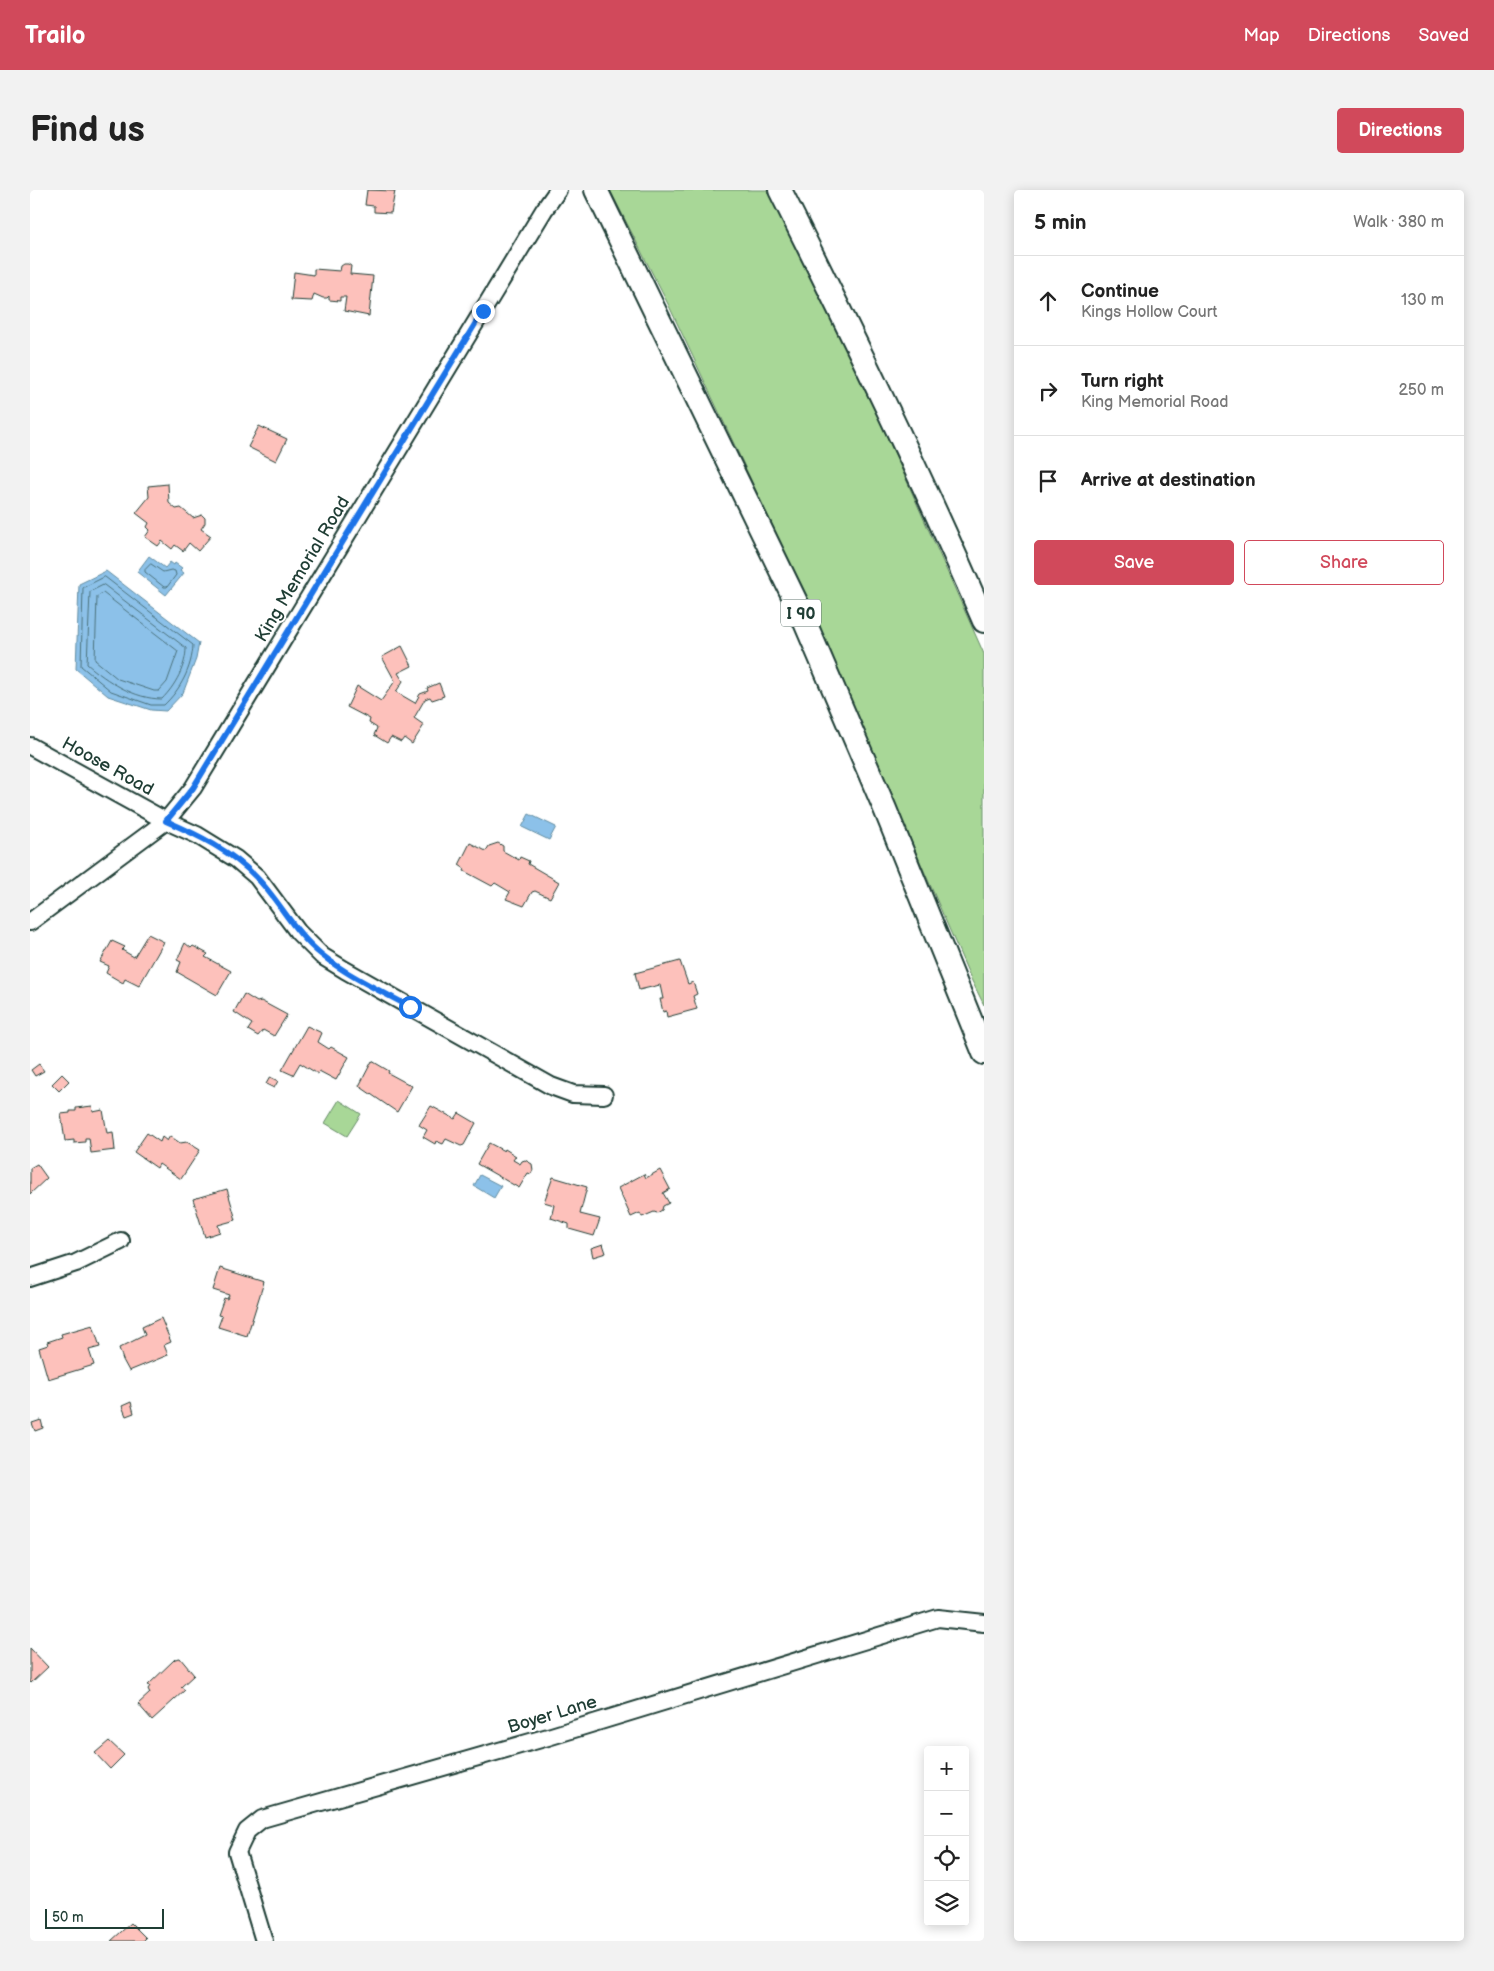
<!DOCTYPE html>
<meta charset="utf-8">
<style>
:root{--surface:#fff;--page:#f2f2f2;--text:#222;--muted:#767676;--line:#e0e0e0;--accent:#d1495b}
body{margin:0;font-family:"Balsamiq Sans",sans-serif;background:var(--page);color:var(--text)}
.controls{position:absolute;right:15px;bottom:15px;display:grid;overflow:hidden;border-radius:5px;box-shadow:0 2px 12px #0003}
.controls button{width:45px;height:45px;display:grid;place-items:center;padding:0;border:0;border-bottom:1px solid var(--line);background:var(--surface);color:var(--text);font:25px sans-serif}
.scale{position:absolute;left:15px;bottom:12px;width:119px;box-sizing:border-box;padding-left:5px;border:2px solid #1f3d34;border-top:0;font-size:14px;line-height:18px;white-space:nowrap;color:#1f3d34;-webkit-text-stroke:4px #fff;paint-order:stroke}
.stop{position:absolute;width:15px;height:15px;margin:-11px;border:4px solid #1a73e8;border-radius:50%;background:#fff}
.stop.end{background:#1a73e8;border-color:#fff;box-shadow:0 1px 5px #0008}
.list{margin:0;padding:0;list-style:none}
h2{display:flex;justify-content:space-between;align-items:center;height:65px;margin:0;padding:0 20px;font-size:21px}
h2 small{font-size:16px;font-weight:400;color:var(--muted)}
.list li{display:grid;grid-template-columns:32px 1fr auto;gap:15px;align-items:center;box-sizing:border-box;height:90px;padding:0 20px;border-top:1px solid var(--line)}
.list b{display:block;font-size:19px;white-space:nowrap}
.list p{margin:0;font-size:16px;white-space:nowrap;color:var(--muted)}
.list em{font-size:16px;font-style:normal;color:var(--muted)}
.actions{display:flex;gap:10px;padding:15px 20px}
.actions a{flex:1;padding:11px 0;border:1px solid var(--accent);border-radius:5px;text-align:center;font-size:18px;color:var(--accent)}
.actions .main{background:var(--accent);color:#fff}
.icon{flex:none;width:28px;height:28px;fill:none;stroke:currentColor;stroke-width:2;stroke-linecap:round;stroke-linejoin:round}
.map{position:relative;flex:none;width:954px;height:1751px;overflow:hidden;border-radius:5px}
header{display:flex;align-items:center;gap:30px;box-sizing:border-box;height:70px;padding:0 25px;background:var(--accent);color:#fff}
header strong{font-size:24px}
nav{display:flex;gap:28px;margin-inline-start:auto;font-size:18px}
.intro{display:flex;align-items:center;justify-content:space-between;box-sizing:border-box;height:120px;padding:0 30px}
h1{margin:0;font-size:35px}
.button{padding:12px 22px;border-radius:5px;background:var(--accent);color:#fff;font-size:18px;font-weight:700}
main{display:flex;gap:30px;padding:0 30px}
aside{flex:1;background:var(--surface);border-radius:5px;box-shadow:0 2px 12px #0003}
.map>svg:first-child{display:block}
.green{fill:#a8d797;stroke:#648a66}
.water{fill:#8cc1e9;stroke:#608ca1}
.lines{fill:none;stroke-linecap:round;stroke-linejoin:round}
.shore{stroke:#4b727c;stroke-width:1}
.building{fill:#fdc1bb;stroke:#1f3d34}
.minor-casing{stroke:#1f3d34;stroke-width:20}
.highway-casing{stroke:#1f3d34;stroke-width:26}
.minor{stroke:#fff;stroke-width:16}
.highway{stroke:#fff;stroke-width:22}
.route{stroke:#1a73e8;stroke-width:6}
.labels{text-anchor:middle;stroke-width:4;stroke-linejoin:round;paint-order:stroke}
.shield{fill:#fff;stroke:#627771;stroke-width:1}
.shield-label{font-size:16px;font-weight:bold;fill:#1f3d34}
.street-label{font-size:18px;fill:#1f3d34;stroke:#fff}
</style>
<header>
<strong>Trailo</strong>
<nav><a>Map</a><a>Directions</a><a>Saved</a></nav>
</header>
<div class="intro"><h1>Find us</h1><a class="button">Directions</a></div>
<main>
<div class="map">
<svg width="954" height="1751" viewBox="0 0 954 1751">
<rect width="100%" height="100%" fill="#fff"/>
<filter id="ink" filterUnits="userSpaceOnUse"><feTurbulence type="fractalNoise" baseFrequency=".02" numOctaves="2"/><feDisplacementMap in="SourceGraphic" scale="10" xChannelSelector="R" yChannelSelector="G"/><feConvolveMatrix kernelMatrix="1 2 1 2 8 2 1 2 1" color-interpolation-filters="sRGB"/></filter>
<g filter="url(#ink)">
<g class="green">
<path d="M580,0H740L842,213L954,464V815L941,789L764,381L639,116Z"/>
<path d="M309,910L331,924L317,946L295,933Z"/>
</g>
<g class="water">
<path d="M119,366L135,378L140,372L144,375L145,373L152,378L150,380L154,383L136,405L107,382Z"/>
<path d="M76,381L169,453L166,469L153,503L136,521L121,520L78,506L46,479L49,394Z"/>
<path d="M499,624L526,637L519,650L492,637Z"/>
<path d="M450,985L471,996L464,1008L444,996Z"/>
</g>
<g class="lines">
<g class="shore">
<path d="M121,374L133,382L141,380L145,381L146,385L137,397H134L115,382V380Z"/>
<path d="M75,387L163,455C162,478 150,500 134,515H121L81,501L51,476L53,398Z"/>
<path d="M74,395L156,458C156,476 145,496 132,509C104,509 77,491 57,474L60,402Z"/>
<path d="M73,403L148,461L137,492L129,501H124L88,489L65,470L67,407Z"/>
</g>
</g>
<g class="building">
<path d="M337,0L365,1L361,23L344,22V16L335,15Z"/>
<path d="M314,74H318L321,76L320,84L343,86L339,126L314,121L316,107H310V111L299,110V106L297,108H293L284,104L282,111L261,110L264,82L284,85V79L310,81L311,76Z"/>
<path d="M229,236L257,249L246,271L218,257Z"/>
<path d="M138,294L139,313L146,319L151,318L163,328L172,325L175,328V333L171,339L181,346L168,361L159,353L153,361L145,355L142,359L132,351L128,356L115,347L120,340L117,337L119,333L106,323L119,307L118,296Z"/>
<path d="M372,456L382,476L368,483L373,491L366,502L385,513L390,504L398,501L397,498L409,493L414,506L402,510L400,507L395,509L384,528L394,535L382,554L374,548L371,552L361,547L357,553L344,545L347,538L339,533L340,529L317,517L327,496L351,511L365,491L352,467Z"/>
<path d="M440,653L456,661L459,656L468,653L473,656V661L489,670L490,667L499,671L498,674L529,692L520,708L505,701L502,702L494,716L476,709L480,702L465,693L462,696L434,681L435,679L429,675Z"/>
<path d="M118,744L134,752L109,796L95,789L93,793L76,783L79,776L70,772L82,751L95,757L92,760L104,767Z"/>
<path d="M155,753L161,758L163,756L178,764L175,767L201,781L187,805L147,782L151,772L147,770Z"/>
<path d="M650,771L658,794L663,792L667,804L663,806L667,819L637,827L636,821L633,822L630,809H633L630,795L609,800L605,783Z"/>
<path d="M214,804L227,812L231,811L257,825L244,846L233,840L228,846L218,840L222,834L204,822Z"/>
<path d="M277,836L292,843L288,852L299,859L301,857L319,867L306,890L289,881L288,884L270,873L263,885L252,880Z"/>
<path d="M342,871L359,881L358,883L382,896L367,922L329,896Z"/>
<path d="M9,874L14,881L5,886L1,880Z"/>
<path d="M32,884L39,891L29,901L22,894Z"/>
<path d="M240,887L248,891L244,898L236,894Z"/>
<path d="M62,916L63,922L73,920L77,943L83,942L85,960L61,963L59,948H55V952L44,953V950L35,951L31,924L40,923V921H46V918Z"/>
<path d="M401,916L425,929L429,923L446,933L434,955L431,956L416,949L413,954L406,951L405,954L393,947L397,940L389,935Z"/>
<path d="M117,943L130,952L132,947L137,951L140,946L150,953L157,952L170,960L151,989L129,974L127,978L104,962Z"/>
<path d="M459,953L474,961L475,959L486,966L483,970L490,974L492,971L495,970L502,974L503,980L501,984L498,983L489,998L447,974Z"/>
<path d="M7,974L17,988L0,1004V978Z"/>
<path d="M630,980L640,999L633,1003L639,1013L633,1016L632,1020L627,1023L624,1022L612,1027L610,1023L601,1027L588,998L614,984L616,988Z"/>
<path d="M523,987L557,997L550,1024L570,1029L564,1046L539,1039V1034L521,1028L524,1015L514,1012Z"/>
<path d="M197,999L206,1030L188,1035L190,1042L175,1047L163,1009Z"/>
<path d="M573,1054L576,1063L563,1067L561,1058Z"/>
<path d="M190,1078L234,1092L217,1146L188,1137L192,1126L188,1125L194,1108L197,1109L199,1105L183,1100Z"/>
<path d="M131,1128L141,1152L134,1155L138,1165L99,1181L93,1170L89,1158L115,1145L112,1137Z"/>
<path d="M63,1135L70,1157L59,1160L64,1175L18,1189L9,1158L18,1155L17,1152L32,1147L31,1144Z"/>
<path d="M101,1212L104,1223L96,1226L92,1216Z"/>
<path d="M11,1230L13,1238L5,1241L2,1233Z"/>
<path d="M0,1458L18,1477L1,1493L0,1492Z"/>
<path d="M150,1468L164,1485L151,1497L155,1500L122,1530L108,1514L120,1503L118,1499L120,1496L118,1495L145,1469Z"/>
<path d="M79,1551L94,1565L80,1579L65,1563Z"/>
<path d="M101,1733L116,1748L113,1751H81Z"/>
</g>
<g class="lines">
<defs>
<g id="minor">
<path d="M0,556L136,631L167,645L206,669L227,687L268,742L292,766L315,780L521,896L543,904L574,905"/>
<path d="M0,732L136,631L163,598L514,20L528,0"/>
<path d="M0,1088L46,1073L91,1051"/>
<path d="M234,1751L207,1662L217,1641L232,1629L518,1547L908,1428L954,1433"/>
</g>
<g id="highway">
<path d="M566,0L768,416L855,619L954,863"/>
<path d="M750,0C821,142 891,285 954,431"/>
</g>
</defs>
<use href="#minor" class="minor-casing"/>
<use href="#highway" class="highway-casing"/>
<use href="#minor" class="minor"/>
<use href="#highway" class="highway"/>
</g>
</g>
<g class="lines" filter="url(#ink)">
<path class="route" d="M380,817C351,801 318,786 292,765C263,742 250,711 226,687C201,661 168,645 136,631L163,598L453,121"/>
</g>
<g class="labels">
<rect class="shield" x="751" y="409.5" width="40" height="27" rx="4"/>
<g class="shield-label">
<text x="771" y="429">I 90</text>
</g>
<g class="street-label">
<text transform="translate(272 379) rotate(-59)" y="6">King Memorial Road</text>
<text transform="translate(78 576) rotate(29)" y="6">Hoose Road</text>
<text transform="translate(522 1524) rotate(-17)" y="6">Boyer Lane</text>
</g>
</g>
</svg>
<div class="controls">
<button>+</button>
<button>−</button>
<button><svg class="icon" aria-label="locate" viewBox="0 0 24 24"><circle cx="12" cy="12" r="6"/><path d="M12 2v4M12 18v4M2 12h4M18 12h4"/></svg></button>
<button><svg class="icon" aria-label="layers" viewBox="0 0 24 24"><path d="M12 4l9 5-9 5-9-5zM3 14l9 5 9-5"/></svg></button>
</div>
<div class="scale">50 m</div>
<div class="stop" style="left:380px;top:817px"></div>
<div class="stop end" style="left:453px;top:121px"></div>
</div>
<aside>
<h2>5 min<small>Walk · 380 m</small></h2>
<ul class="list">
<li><svg class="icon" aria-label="ahead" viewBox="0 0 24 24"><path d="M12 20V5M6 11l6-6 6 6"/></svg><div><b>Continue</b><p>Kings Hollow Court</p></div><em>130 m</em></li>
<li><svg class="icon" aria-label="right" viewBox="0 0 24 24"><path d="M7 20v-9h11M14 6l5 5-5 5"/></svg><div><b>Turn right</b><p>King Memorial Road</p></div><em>250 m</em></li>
<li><svg class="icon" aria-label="arrive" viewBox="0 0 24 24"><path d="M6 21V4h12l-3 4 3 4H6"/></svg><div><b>Arrive at destination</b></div></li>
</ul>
<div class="actions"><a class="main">Save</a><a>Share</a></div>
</aside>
</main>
